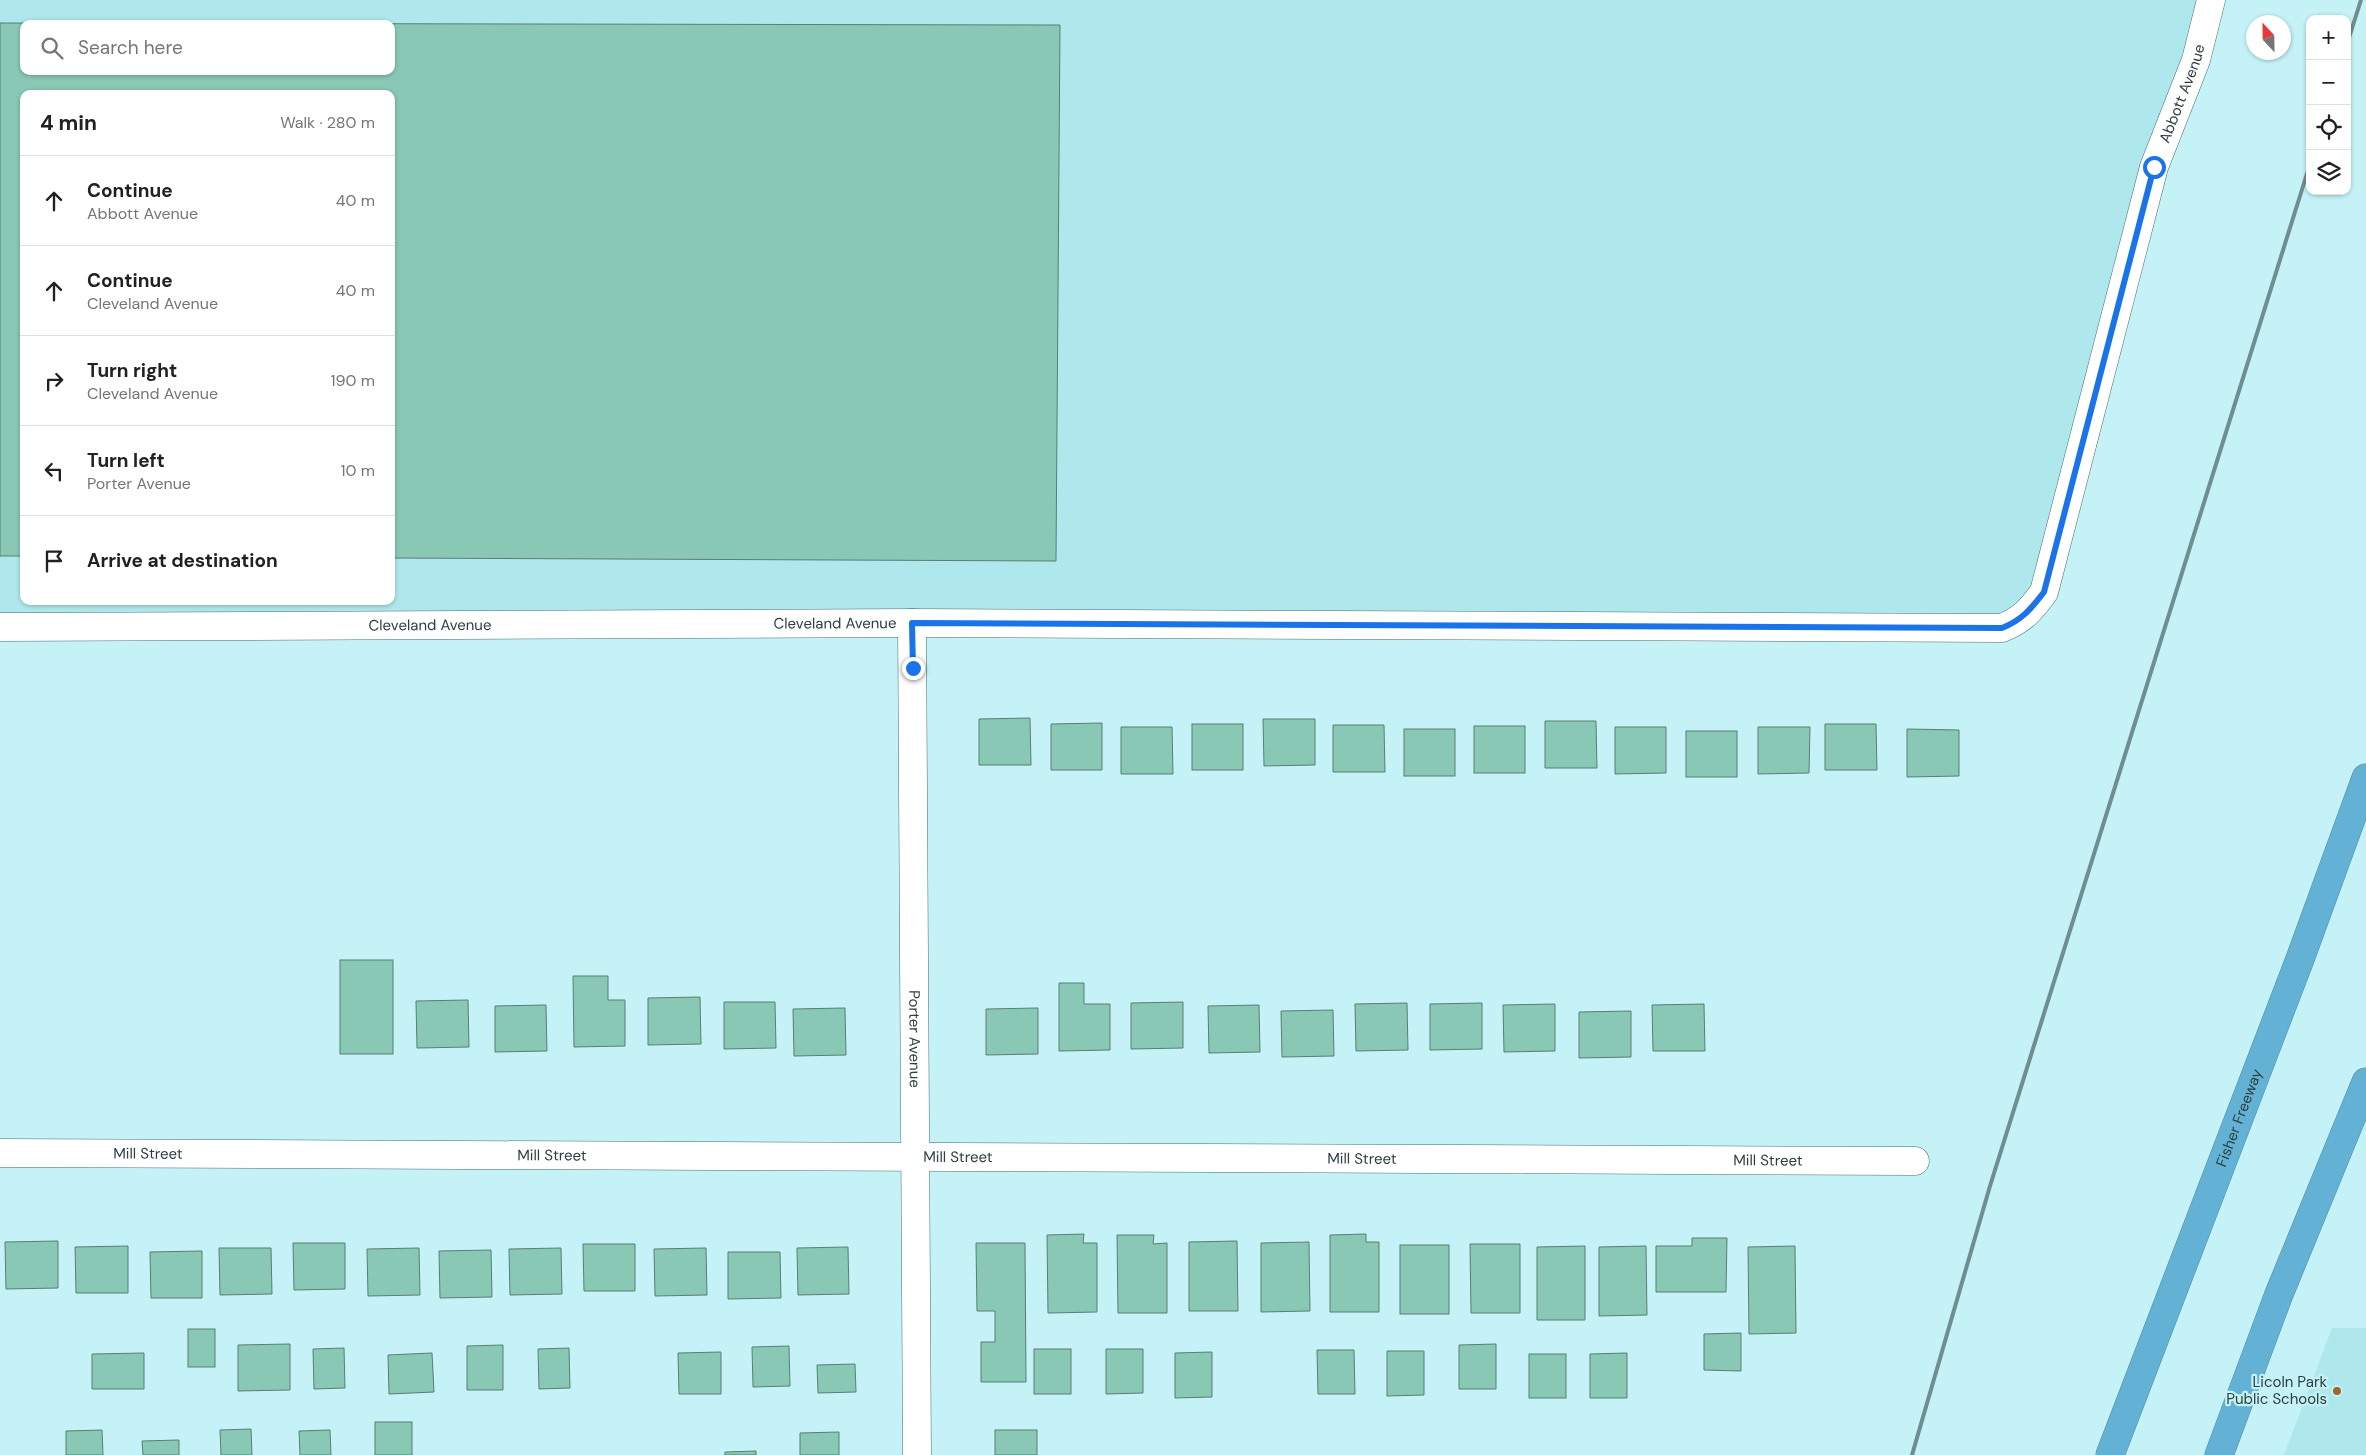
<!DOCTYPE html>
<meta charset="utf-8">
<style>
:root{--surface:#fff;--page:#f2f2f2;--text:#202124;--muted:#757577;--line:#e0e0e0}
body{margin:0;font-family:"DM Sans",sans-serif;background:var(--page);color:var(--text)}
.controls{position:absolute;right:15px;top:15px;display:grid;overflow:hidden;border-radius:10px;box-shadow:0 1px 4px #0004}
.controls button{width:45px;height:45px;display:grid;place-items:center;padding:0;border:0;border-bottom:1px solid var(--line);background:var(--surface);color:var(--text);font:25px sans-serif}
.compass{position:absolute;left:2246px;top:15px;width:45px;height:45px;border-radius:50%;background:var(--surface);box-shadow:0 1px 4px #0004;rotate:338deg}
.stop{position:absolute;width:15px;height:15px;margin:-11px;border:4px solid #1a73e8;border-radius:50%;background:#fff}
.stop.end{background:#1a73e8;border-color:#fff;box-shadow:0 1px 5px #0008}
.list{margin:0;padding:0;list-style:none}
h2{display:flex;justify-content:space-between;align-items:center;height:65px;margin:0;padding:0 20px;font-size:21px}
h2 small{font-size:16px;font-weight:400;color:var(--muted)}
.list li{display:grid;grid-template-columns:32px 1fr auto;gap:15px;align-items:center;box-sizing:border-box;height:90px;padding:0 20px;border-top:1px solid var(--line)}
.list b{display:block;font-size:19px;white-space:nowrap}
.list p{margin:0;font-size:16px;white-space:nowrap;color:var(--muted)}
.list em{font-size:16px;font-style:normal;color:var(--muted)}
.icon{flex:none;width:28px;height:28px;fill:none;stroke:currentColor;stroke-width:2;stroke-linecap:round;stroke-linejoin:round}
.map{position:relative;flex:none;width:2366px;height:1455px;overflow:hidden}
.search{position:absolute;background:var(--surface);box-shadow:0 1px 4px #0004;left:20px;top:20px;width:375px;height:55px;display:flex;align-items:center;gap:12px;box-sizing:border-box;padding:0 18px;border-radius:10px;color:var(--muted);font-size:19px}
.panel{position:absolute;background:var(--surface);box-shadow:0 1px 4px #0004;left:20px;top:90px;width:375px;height:515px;border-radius:10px}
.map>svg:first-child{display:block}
.built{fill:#afe8ec;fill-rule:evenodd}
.building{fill:#89c8b5;stroke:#587f73;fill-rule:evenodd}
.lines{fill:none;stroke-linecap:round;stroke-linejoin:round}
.minor-casing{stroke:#436e71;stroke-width:29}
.motorway-casing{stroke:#508aa1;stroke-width:29}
.minor{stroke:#fff;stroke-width:28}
.motorway{stroke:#63b2d5;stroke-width:28}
.rail{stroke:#708e91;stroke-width:4}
.route{stroke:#1a73e8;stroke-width:6}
.poi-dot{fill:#a26628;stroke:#c4f2f6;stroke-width:2}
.labels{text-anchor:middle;stroke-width:4.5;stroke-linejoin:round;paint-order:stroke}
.street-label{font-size:15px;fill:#2d4041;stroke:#c4f2f6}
.poi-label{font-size:15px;fill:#2d4041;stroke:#c4f2f6;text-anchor:end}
</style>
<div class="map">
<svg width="2366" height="1455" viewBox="0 0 2366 1455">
<rect width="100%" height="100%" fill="#c4f2f6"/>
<g class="built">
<path d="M0,0H2211L2044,592L2016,622L0,624ZM24,24H391V71H24ZM24,94H391V601H24Z"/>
<path d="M2332,1328H2366V1455H2284Z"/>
</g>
<g class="building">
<path d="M0,23L1060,25L1056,561L391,558V94H24V556H0ZM24,24H391V71H24Z"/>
<path d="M1030,718L1031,765H979V719Z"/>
<path d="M1263,719H1315V765L1264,766Z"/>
<path d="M1545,721H1596L1597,768H1545Z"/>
<path d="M1102,723V770H1051V724Z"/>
<rect x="1192" y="724" width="51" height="46"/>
<path d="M1825,724H1876L1877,770H1825Z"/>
<path d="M1333,725H1384L1385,772H1333Z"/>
<rect x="1474" y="726" width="51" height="47"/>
<path d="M1121,727H1172L1173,774H1121Z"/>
<path d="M1615,727H1666V773L1615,774Z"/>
<path d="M1758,727H1810L1809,773L1758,774Z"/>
<rect x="1404" y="729" width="51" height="47"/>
<path d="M1907,729L1959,730V776L1907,777Z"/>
<rect x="1686" y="731" width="51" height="46"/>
<rect x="340" y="960" width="53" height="94"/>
<path d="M573,976H608V1000H625V1046L574,1047Z"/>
<path d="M1059,983H1084V1004H1110V1050L1059,1051Z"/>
<path d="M700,997L701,1044L648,1045V998Z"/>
<path d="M468,1000L469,1047L417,1048L416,1001Z"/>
<path d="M724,1002H775L776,1048L724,1049Z"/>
<path d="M1183,1002V1048L1131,1049V1003Z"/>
<path d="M1407,1003L1408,1050L1356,1051L1355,1004Z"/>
<path d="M1482,1003V1049L1430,1050V1004Z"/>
<path d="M1555,1004V1051L1504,1052L1503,1005Z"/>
<path d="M1704,1004L1705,1051H1653L1652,1005Z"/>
<path d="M546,1005L547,1051L495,1052V1006Z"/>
<path d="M1259,1005L1260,1052L1209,1053L1208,1006Z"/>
<path d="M845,1008L846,1055L794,1056L793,1009Z"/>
<path d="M1038,1008V1054L986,1055V1009Z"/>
<path d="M1333,1010L1334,1056L1282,1057L1281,1011Z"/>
<path d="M1631,1011V1057L1579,1058V1012Z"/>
<path d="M1084,1234L1083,1243H1097V1312L1048,1313L1047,1235Z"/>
<path d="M1366,1234V1242H1379V1312H1330V1235Z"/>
<path d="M1117,1235H1154L1153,1244L1167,1243V1313H1118Z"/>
<path d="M1692,1238H1727L1726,1292H1656V1246H1692Z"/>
<path d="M58,1241V1288L6,1289L5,1242Z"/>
<path d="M1237,1241L1238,1311H1189V1242Z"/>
<path d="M1309,1242L1310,1311L1261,1312V1243Z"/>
<path d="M293,1243H345V1289L294,1290Z"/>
<path d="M976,1243H1025L1026,1382H981V1342H995V1311H977Z"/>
<path d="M583,1244H635V1291H584Z"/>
<path d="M1470,1244H1520V1313H1471Z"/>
<rect x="1400" y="1245" width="49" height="69"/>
<path d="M128,1246V1293H76L75,1247Z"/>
<path d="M1585,1246V1320H1537V1247Z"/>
<path d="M1646,1246L1647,1315L1599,1316V1247Z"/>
<path d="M1795,1246L1796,1333L1749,1334L1748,1247Z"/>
<path d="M848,1247L849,1294L798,1295L797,1248Z"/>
<path d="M219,1248H271L272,1294L220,1295Z"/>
<path d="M419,1248L420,1295L368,1296L367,1249Z"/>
<path d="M561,1248L562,1294L510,1295L509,1249Z"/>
<path d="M706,1248L707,1295L655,1296L654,1249Z"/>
<path d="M491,1250L492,1297L440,1298L439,1251Z"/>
<path d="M202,1251V1298H151L150,1252Z"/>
<path d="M728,1252H780L781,1298L728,1299Z"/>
<rect x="188" y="1329" width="27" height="38"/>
<path d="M1741,1333V1371L1704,1370V1334Z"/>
<path d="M290,1344V1390L238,1391V1345Z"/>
<path d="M1496,1344V1389H1459V1345Z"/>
<path d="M503,1345V1390H467V1346Z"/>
<path d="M789,1346L790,1386L753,1387L752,1347Z"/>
<path d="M344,1348L345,1388L314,1389L313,1349Z"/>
<path d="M569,1348L570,1388L539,1389L538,1349Z"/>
<rect x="1034" y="1349" width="37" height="45"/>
<path d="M1106,1349H1143V1393L1106,1394Z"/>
<path d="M1317,1350H1354L1355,1394H1318Z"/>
<path d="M1387,1351H1424V1395L1387,1396Z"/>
<path d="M721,1352V1394H679L678,1353Z"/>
<path d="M1212,1352V1397L1175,1398V1353Z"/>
<path d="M144,1353V1389H92V1354Z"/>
<path d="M432,1353L434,1392L389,1394L388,1355Z"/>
<path d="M1627,1353V1398H1590V1354Z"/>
<rect x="1529" y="1354" width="37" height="44"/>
<path d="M855,1364L856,1392L818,1393L817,1365Z"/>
<rect x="375" y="1422" width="37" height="33"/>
<path d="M251,1429L252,1455H221L220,1430Z"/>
<path d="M102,1430L103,1455H66V1431Z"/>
<path d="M330,1430L331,1455H300L299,1431Z"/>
<rect x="995" y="1430" width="42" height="25"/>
<path d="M839,1432V1455H800V1433Z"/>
<path d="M179,1440V1455H143L142,1441Z"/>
<path d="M756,1451V1455H725V1452Z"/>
</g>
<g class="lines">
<defs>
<g id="minor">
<path id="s1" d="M912,623L917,1455"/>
<path id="s2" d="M0,627L912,623L2002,628C2022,620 2031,610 2044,592L2154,167L2196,60L2211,0"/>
<path id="s3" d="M0,1153L1915,1161"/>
</g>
<g id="motorway">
<path id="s4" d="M2110,1455L2300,959L2366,778"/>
<path d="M2219,1455L2279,1294L2366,1082"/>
</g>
</defs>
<use href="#minor" class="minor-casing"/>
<use href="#motorway" class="motorway-casing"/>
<use href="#minor" class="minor"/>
<use href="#motorway" class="motorway"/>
<g class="rail">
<path d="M2347,44L2361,0"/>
<path d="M1912,1455L1990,1186L2310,164"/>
</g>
</g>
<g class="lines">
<path class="route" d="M913,668L912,623L2002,628C2022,620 2031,609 2044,592L2154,167"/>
</g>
<circle class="poi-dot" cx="2337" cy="1391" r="5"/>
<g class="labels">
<g class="street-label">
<text dy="5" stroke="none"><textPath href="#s2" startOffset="2576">Abbott Avenue</textPath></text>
<text dy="5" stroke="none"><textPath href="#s2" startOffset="835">Cleveland Avenue</textPath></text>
<text dy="5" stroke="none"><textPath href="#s2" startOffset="430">Cleveland Avenue</textPath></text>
<text dy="5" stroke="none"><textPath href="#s1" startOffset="416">Porter Avenue</textPath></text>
<text dy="5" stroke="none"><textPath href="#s4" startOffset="361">Fisher Freeway</textPath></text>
<text dy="5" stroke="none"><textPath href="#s3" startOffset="148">Mill Street</textPath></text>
<text dy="5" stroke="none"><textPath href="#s3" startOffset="552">Mill Street</textPath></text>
<text dy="5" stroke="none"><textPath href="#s3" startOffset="958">Mill Street</textPath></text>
<text dy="5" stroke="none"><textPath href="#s3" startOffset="1362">Mill Street</textPath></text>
<text dy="5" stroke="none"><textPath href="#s3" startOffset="1768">Mill Street</textPath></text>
</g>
<g class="poi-label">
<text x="2327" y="1387">Licoln Park<tspan x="2327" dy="17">Public Schools</tspan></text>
</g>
</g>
</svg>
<div class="controls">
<button>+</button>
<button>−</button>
<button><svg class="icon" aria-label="locate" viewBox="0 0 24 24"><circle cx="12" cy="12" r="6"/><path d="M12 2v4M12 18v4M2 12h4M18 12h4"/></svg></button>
<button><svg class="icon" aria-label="layers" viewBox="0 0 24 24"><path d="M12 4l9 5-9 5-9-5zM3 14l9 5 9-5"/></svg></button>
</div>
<svg class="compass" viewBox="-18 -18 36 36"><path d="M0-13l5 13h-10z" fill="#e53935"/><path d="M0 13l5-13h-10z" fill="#757577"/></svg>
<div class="stop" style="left:2154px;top:167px"></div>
<div class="stop end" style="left:913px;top:668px"></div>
<div class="search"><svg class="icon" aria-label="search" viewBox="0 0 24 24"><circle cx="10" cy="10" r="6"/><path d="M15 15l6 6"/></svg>Search here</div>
<section class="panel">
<h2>4 min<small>Walk · 280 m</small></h2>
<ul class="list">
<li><svg class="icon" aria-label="ahead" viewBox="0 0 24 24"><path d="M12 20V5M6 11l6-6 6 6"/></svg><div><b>Continue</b><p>Abbott Avenue</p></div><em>40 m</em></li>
<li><svg class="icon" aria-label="ahead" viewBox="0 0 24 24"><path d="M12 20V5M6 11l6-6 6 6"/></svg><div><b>Continue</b><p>Cleveland Avenue</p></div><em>40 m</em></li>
<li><svg class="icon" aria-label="right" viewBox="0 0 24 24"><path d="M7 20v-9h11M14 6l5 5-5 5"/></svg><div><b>Turn right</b><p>Cleveland Avenue</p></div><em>190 m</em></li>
<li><svg class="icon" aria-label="left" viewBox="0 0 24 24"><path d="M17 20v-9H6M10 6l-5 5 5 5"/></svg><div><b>Turn left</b><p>Porter Avenue</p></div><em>10 m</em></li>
<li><svg class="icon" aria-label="arrive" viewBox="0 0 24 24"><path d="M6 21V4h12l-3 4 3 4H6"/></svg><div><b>Arrive at destination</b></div></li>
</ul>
</section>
</div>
